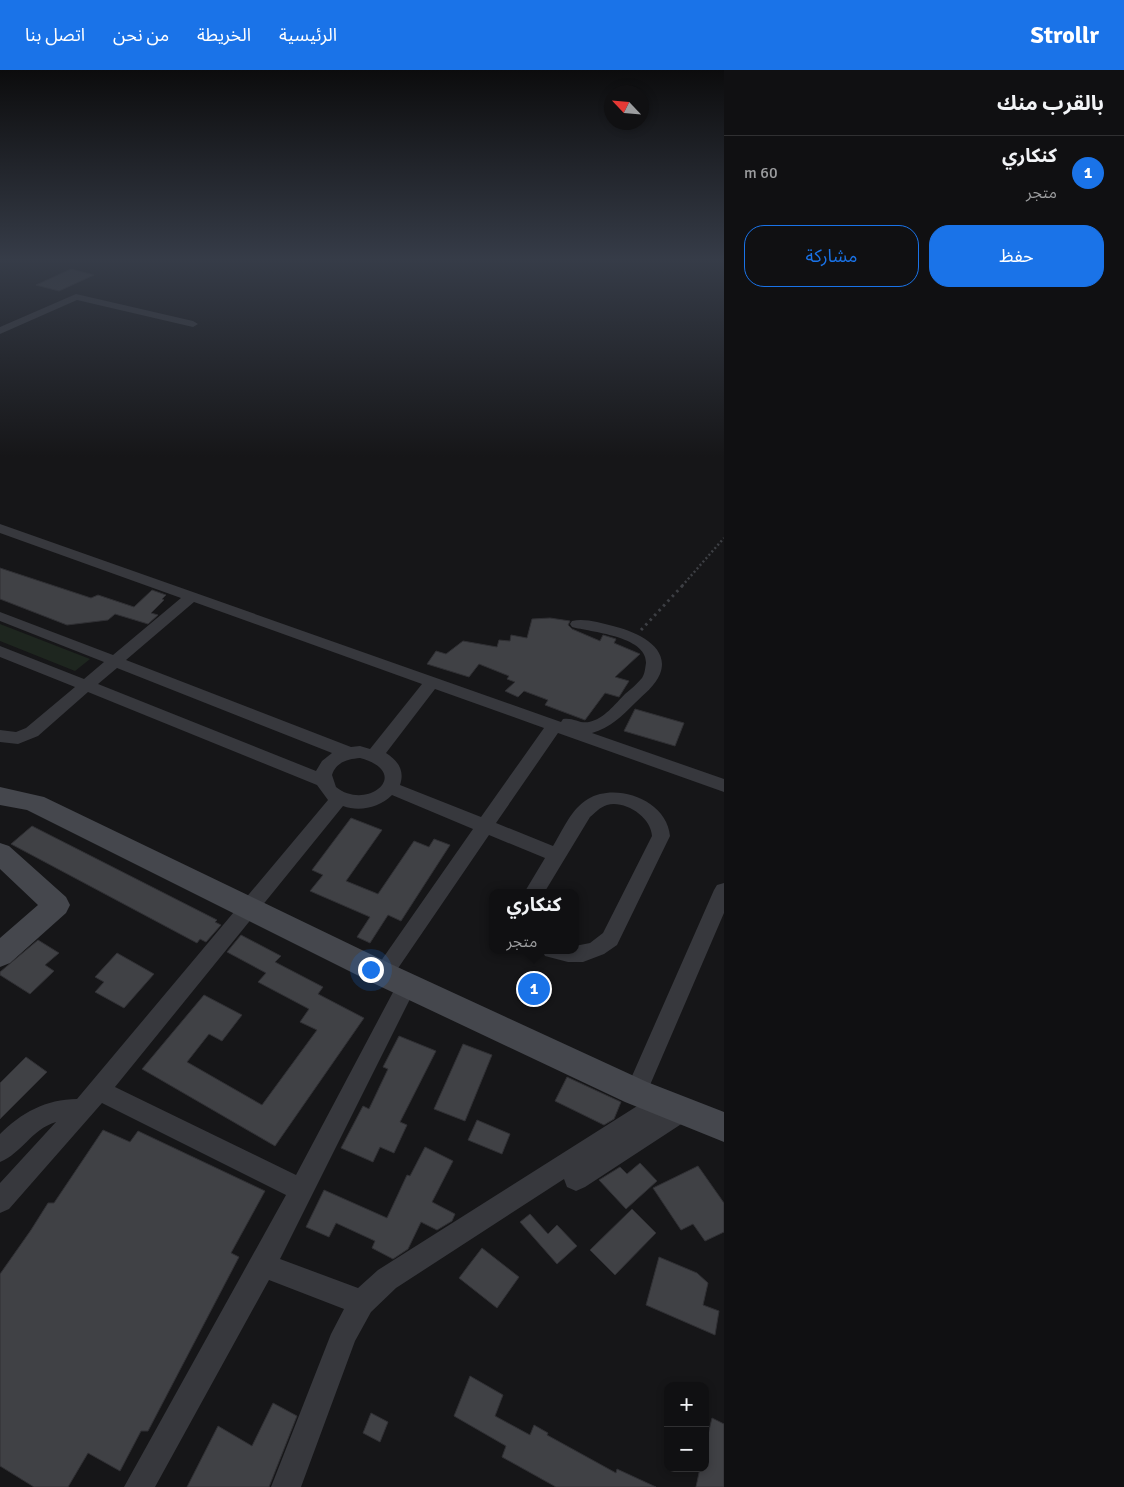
<!DOCTYPE html>
<html lang="ar">
<meta charset="utf-8">
<style>
:root{--surface:#101012;--page:#19191b;--text:#f1f3f6;--muted:#9c9d9f;--line:#303032;--accent:#1a73e8}
body{margin:0;font-family:Signika,"Noto Sans Arabic",sans-serif;background:var(--page);color:var(--text);direction:rtl}
.controls{position:absolute;right:15px;bottom:15px;display:grid;overflow:hidden;border-radius:10px;box-shadow:0 2px 8px #0003}
.controls button{width:45px;height:45px;display:grid;place-items:center;padding:0;border:0;border-bottom:1px solid var(--line);background:var(--surface);color:var(--text);font:25px sans-serif}
.compass{position:absolute;left:604px;top:15px;width:45px;height:45px;border-radius:50%;background:var(--surface);box-shadow:0 2px 8px #0003;rotate:296deg}
.you{position:absolute;left:370px;top:899px;width:18px;height:18px;margin:-12px;border:4px solid #fff;border-radius:50%;background:#1a73e8;box-shadow:0 0 0 8px #1a73e833}
.badge{display:grid;place-items:center;width:32px;height:32px;border-radius:50%;background:var(--accent);color:#fff;font-size:16px;font-weight:700}
.pin{position:absolute;translate:-50% -50%;border:2px solid #fff;box-shadow:0 1px 5px #0006}
.popup{position:absolute;left:489px;top:819px;width:90px;height:65px;box-sizing:border-box;display:grid;place-content:center;border-radius:10px;background:var(--surface);filter:drop-shadow(0 1px 4px #0005);font-size:16px;white-space:nowrap;color:var(--muted)}
.popup b{font-size:19px;color:var(--text)}
.popup::after{content:'';position:absolute;left:50%;top:100%;margin-left:-10px;border:10px solid transparent;border-top-color:var(--surface)}
.list{margin:0;padding:0;list-style:none}
h2{display:flex;justify-content:space-between;align-items:center;height:65px;margin:0;padding:0 20px;font-size:21px}
h2 small{font-size:16px;font-weight:400;color:var(--muted)}
.list li{display:grid;grid-template-columns:32px 1fr auto;gap:15px;align-items:center;box-sizing:border-box;height:75px;padding:0 20px;border-top:1px solid var(--line)}
.list b{display:block;font-size:19px;white-space:nowrap}
.list p{margin:0;font-size:16px;white-space:nowrap;color:var(--muted)}
.list em{font-size:16px;font-style:normal;color:var(--muted)}
.actions{display:flex;gap:10px;padding:15px 20px}
.actions a{flex:1;padding:11px 0;border:1px solid var(--accent);border-radius:20px;text-align:center;font-size:18px;color:var(--accent)}
.actions .main{background:var(--accent);color:#fff}
.map{position:relative;flex:none;width:724px;height:1417px;overflow:hidden;direction:ltr}
header{display:flex;align-items:center;gap:30px;box-sizing:border-box;height:70px;padding:0 25px;background:var(--accent);color:#fff}
header strong{font-size:24px}
nav{display:flex;gap:28px;margin-inline-start:auto;font-size:18px}
main{display:flex}
aside{flex:1;background:var(--surface)}
.map>svg:first-child{display:block}
.green{fill:#1e261f}
.building{fill:#404145;stroke:#303034}
.lines{fill:none;stroke-linecap:round;stroke-linejoin:round}
.path-far1{stroke:#3d3f44;stroke-width:2.5;stroke-dasharray:2 2.5;stroke-linecap:butt}
.path{stroke:#3d3f44;stroke-width:3;stroke-dasharray:2.5 4;stroke-linecap:butt}
.street{fill:#37383d;fill-rule:evenodd}
.secondary{fill:#45474d;fill-rule:evenodd}
</style>
<header>
<strong>Strollr</strong>
<nav><a>الرئيسية</a><a>الخريطة</a><a>من نحن</a><a>اتصل بنا</a></nav>
</header>
<main>
<aside>
<h2>بالقرب منك<small></small></h2>
<ul class="list">
<li><span class="badge">1</span><div><b>كنكاري</b><p>متجر</p></div><em>60 m</em></li>
</ul>
<div class="actions"><a class="main">حفظ</a><a>مشاركة</a></div>
</aside>
<div class="map">
<svg width="724" height="1417" viewBox="0 0 724 1417">
<rect width="100%" height="100%" fill="#161618"/>
<path class="green" d="M0,554L90,589L75,601L0,571Z"/>
<g class="building">
<path d="M71,199L94,205L59,221L36,215Z"/>
<path d="M0,498L91,528L98,525L134,537L152,520L166,525L162,529L164,530L151,543L158,545L148,554L115,544L108,550L67,555L0,529Z"/>
<path d="M550,548L570,551L568,555L572,559L600,571L603,565L616,569L614,573L640,584L615,607L629,611L619,627L605,623L585,650L545,635L548,630L524,621L518,627L505,621L515,612L507,609L509,606L479,594L469,607L427,594L436,581L446,584L463,571L497,577L499,570L510,571L511,565L527,568L532,549Z"/>
<path d="M635,639L684,653L675,676L624,661Z"/>
<path d="M351,748L382,760L346,811L378,824L414,771L429,777L434,769L450,775L401,851L388,845L370,873L357,867L370,847L310,821L323,805L312,800Z"/>
<path d="M32,756L217,850L215,852L221,855L206,872L200,869L197,873L11,774Z"/>
<path d="M241,865L281,886L275,892L323,917L318,924L364,948L275,1076L142,999L204,925L242,945L222,971L209,964L187,992L262,1035L317,960L300,952L309,939L258,912L266,903L227,882Z"/>
<path d="M38,870L59,883L45,895L54,901L30,924L0,905V902Z"/>
<path d="M117,883L154,904L124,938L95,922L104,912L95,907Z"/>
<path d="M399,966L436,981L400,1052L407,1055L394,1083L380,1077L373,1092L341,1078L363,1036L369,1039L388,999L383,997Z"/>
<path d="M463,974L492,985L465,1051L434,1039Z"/>
<path d="M26,987L47,1002L0,1049V1013Z"/>
<path d="M567,1007L621,1032L614,1049L604,1055L555,1031Z"/>
<path d="M477,1050L510,1064L502,1084L468,1070Z"/>
<path d="M103,1060L130,1072L138,1061L265,1121L231,1183L239,1187L148,1361H141L120,1401L88,1383L68,1417H34L0,1396V1204L31,1160L48,1133H54Z"/>
<path d="M425,1077L453,1091L432,1132L455,1144L452,1151L437,1160L421,1152L408,1179L393,1189L372,1178L375,1171L336,1153L329,1167L306,1157L324,1120L387,1148L407,1105L410,1106Z"/>
<path d="M640,1093L657,1111L626,1139L599,1110L620,1097L627,1104Z"/>
<path d="M698,1096L724,1133V1162L705,1171L693,1154L681,1160L653,1118Z"/>
<path d="M632,1139L656,1163L615,1205L590,1180Z"/>
<path d="M530,1144L548,1164L557,1155L577,1176L557,1194L520,1152Z"/>
<path d="M482,1178L519,1207L497,1238L459,1208Z"/>
<path d="M659,1187L697,1203L708,1213L703,1235L719,1241L715,1265L646,1235Z"/>
<path d="M470,1306L503,1325L495,1346L530,1365L534,1355L548,1363L547,1365L616,1403L617,1399L656,1417H556L502,1387L506,1376L454,1346Z"/>
<path d="M273,1333L297,1346L269,1417H187L218,1356L252,1376Z"/>
<path d="M371,1343L388,1352L380,1372L363,1363Z"/>
<path d="M712,1348L724,1354V1417H696L700,1398H705V1377Z"/>
</g>
<g class="lines">
<path class="path-far1" d="M682,516L724,468"/>
<path class="path" d="M641,560L683,515"/>
<g class="street">
<path d="M76,224L193,251L198,254L193,257L77,230L0,264V257Z"/>
<path d="M0,454L561,652L563,649C573,647 580,654 589,652C604,649 615,634 625,624C631,619 637,614 642,608C645,603 645,599 646,593C647,566 590,562 572,557L570,554L572,551C585,548 600,553 613,556C634,561 671,576 660,604C655,616 644,624 635,633C622,646 610,658 592,663L724,709V722L558,663L496,753L553,776C563,760 571,739 588,729C616,712 667,730 670,766L617,875L604,884L583,892H568L545,886L542,880H575V876L590,873L603,863L652,766C651,747 625,730 607,735C600,737 595,743 590,747L544,823H524L545,788L489,765L390,910L383,913L376,910L373,904L376,898L473,759L392,725C379,738 359,742 343,736L115,1017L296,1105L400,909L407,906L414,909L417,915L280,1189L358,1218L378,1200L653,1026L661,1023L669,1026L672,1033L671,1036L681,1031L689,1035L693,1042L689,1049L585,1117L576,1121L567,1117L564,1109L396,1218L371,1242L355,1271L301,1417H271L331,1264L344,1239L269,1210L155,1417H124L286,1125L102,1033L9,1139L0,1143V1113L56,1052C32,1059 21,1084 0,1092V1064C21,1043 46,1029 77,1029L328,730L317,715L88,622L38,666L18,674L0,672V660L16,662L26,658L75,617L0,587V576L84,609L104,592L0,551V542L113,585L181,528L0,463ZM194,532L422,614L370,679L360,676L351,677L126,590ZM117,598L332,683L322,691L316,701L98,614ZM435,619L544,658L481,747L400,715C405,700 398,691 386,683ZM360,688C414,703 367,742 336,717L332,705C336,692 348,689 360,688Z"/>
<path d="M724,813V843L647,1022L644,1029L636,1032L628,1029L625,1022L714,820L717,815Z"/>
</g>
<g class="secondary">
<path d="M0,717L44,727L393,895L647,1012L724,1042V1072L625,1032L373,913L27,740L0,735Z"/>
<path d="M0,773L9,776L66,827L70,835L66,843L10,893L0,897V868L38,835L0,799Z"/>
</g>
</g>
<linearGradient id="sky" x2="0" y2="1"><stop stop-color="#0c0c0d"/><stop offset="0.49" stop-color="#363c48"/><stop offset="1" stop-color="#363c48" stop-opacity="0"/></linearGradient>
<rect width="724" height="387" fill="url(#sky)"/>
</svg>
<div class="controls">
<button>+</button>
<button>−</button>
</div>
<svg class="compass" viewBox="-18 -18 36 36"><path d="M0-13l5 13h-10z" fill="#e53935"/><path d="M0 13l5-13h-10z" fill="#9c9d9f"/></svg>
<div class="you"></div>
<div class="pin badge" style="left:534px;top:919px">1</div>
<div class="popup"><b>كنكاري</b>متجر</div>
</div>
</main>
